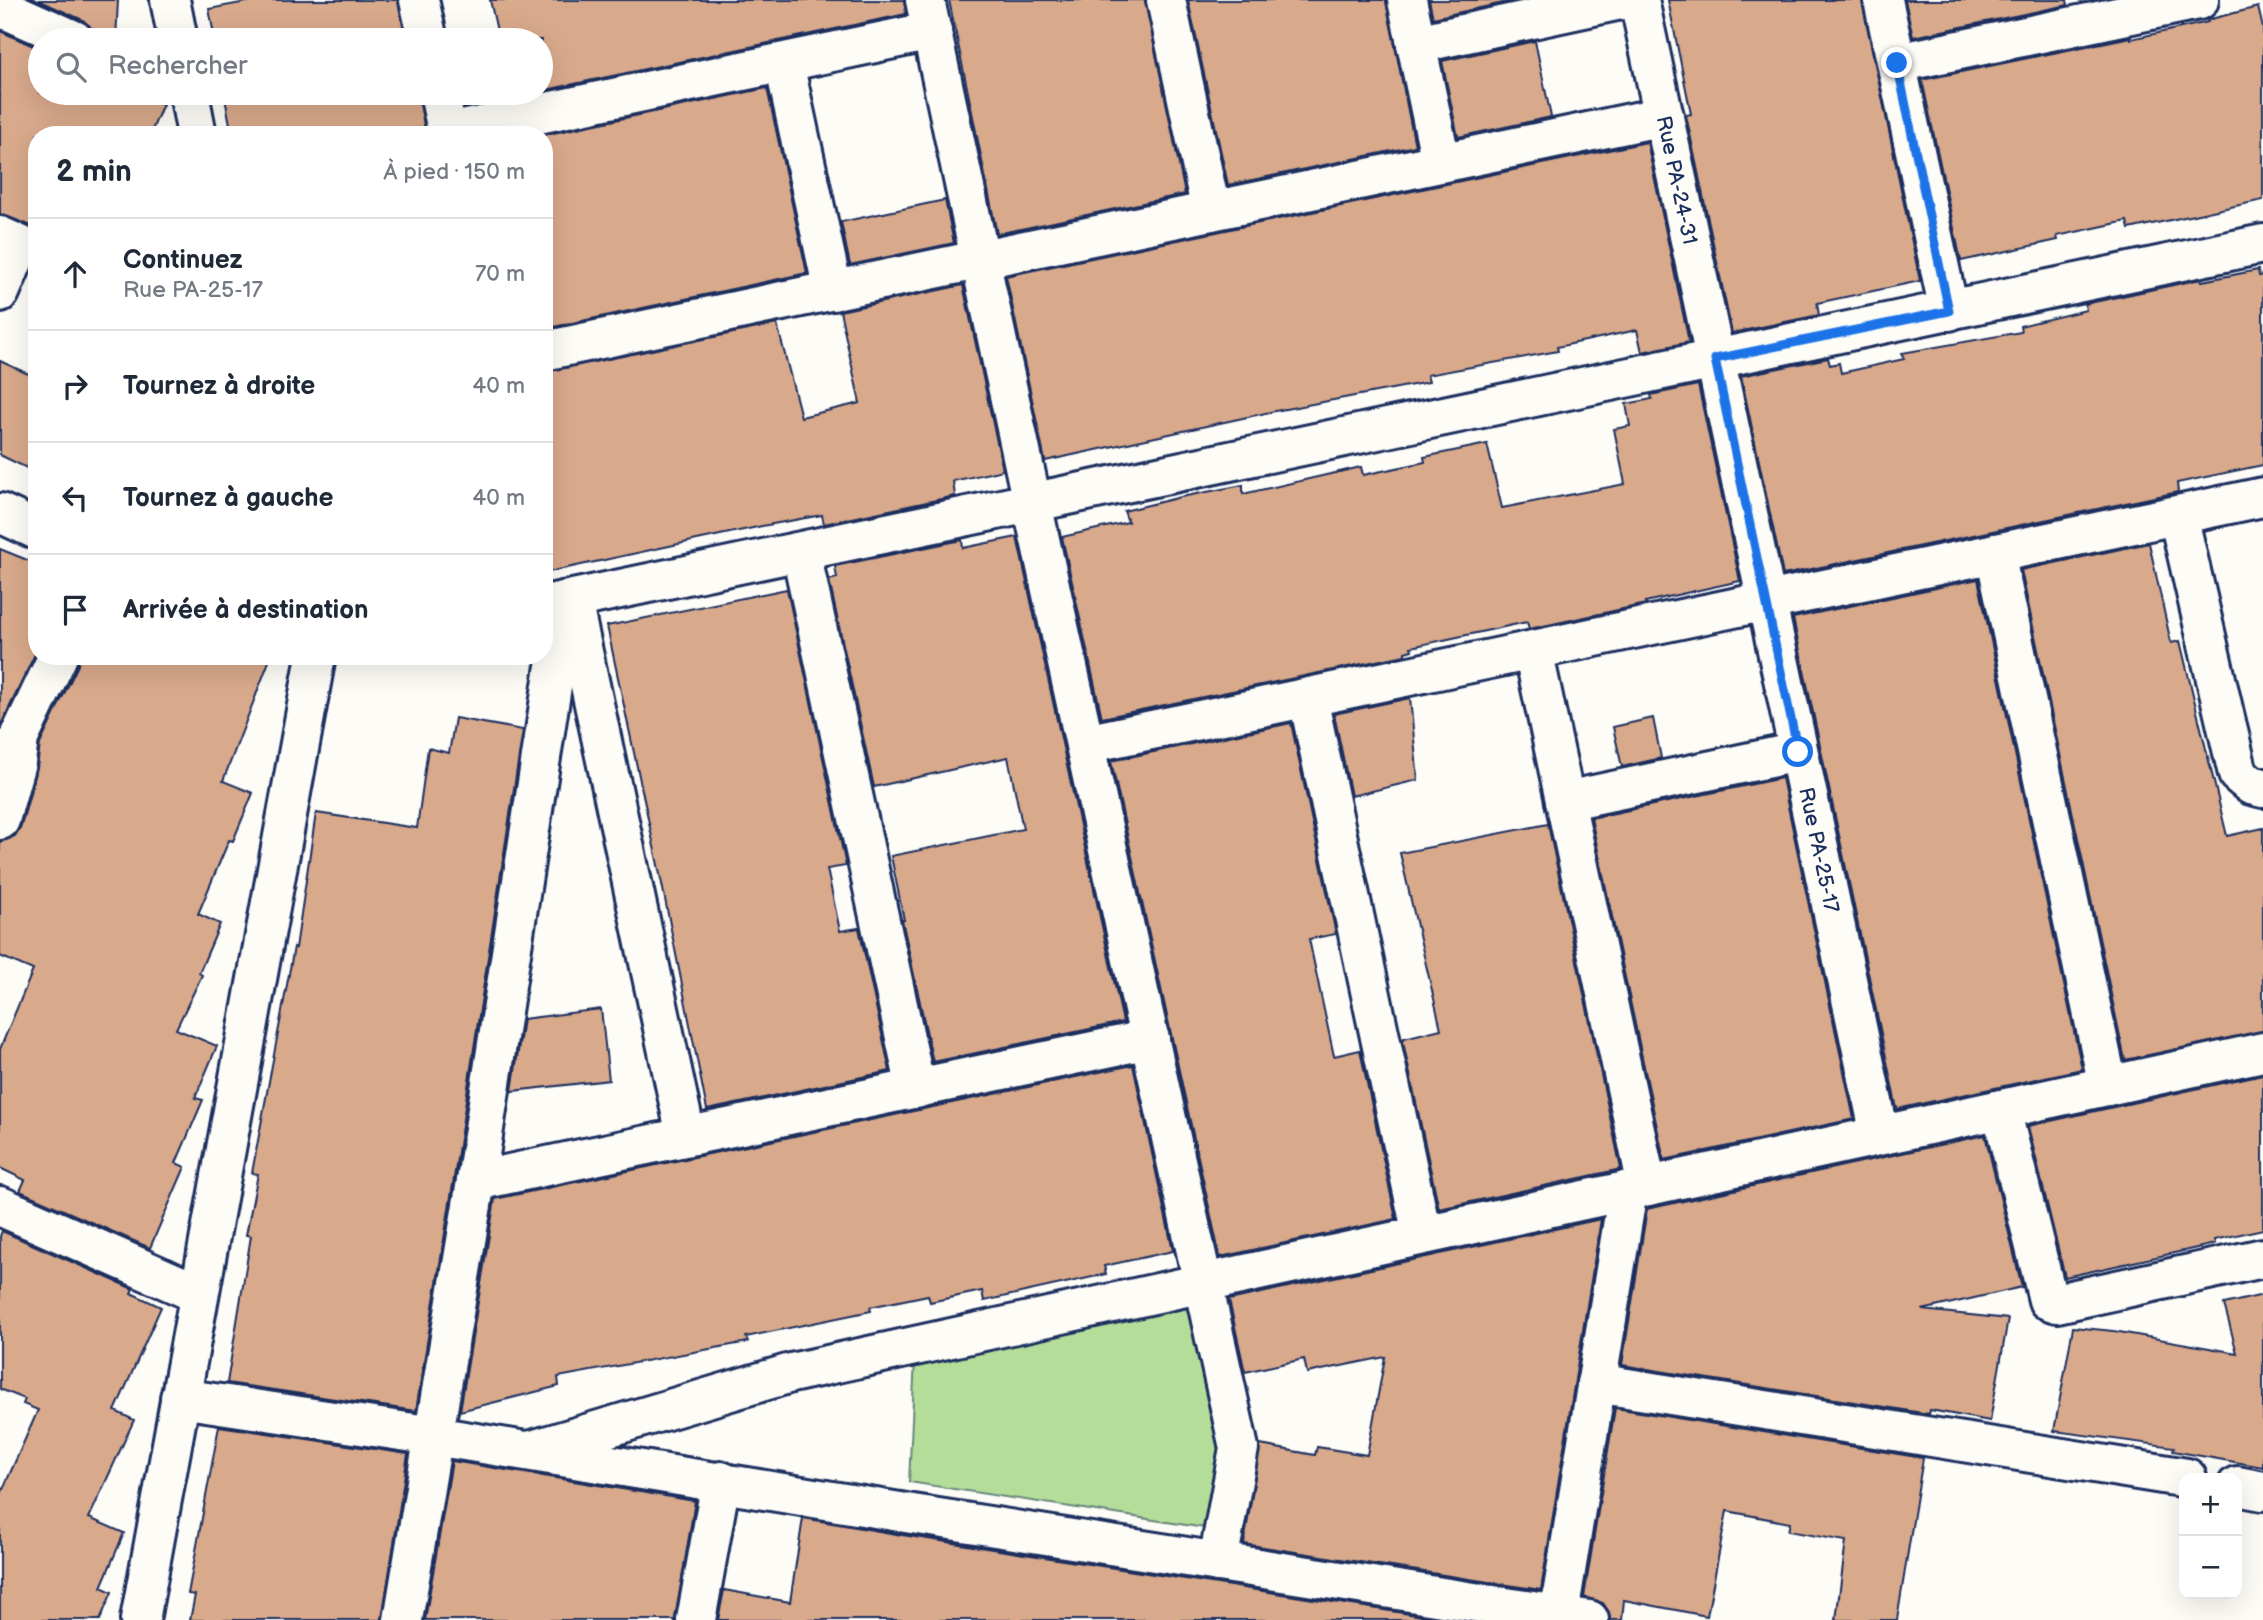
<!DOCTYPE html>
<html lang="fr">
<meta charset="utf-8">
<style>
:root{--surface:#fff;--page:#f6f6f7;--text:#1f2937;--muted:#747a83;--line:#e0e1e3}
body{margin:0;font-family:"Balsamiq Sans",sans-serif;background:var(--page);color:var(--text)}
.controls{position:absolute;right:21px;bottom:21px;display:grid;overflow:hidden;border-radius:14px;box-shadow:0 7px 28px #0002}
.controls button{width:63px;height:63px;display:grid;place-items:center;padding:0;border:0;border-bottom:2px solid var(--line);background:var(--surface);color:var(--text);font:35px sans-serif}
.stop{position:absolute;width:21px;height:21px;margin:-16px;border:5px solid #1a73e8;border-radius:50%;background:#fff}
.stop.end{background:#1a73e8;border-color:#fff;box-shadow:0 2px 7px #0008}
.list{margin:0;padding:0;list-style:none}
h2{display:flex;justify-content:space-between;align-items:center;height:91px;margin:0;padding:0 28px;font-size:30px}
h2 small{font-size:23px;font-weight:400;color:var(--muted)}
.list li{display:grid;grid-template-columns:46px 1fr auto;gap:21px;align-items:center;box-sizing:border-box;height:112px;padding:0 28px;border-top:2px solid var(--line)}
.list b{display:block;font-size:26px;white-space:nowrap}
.list p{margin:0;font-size:23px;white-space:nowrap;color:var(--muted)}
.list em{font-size:23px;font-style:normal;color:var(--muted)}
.icon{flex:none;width:38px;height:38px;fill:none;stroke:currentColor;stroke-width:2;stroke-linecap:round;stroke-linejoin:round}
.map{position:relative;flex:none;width:2263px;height:1620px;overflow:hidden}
.search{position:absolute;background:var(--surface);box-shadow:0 7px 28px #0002;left:28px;top:28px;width:525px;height:77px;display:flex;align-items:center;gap:18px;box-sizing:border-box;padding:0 24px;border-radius:38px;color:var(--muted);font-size:26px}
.panel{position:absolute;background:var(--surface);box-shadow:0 7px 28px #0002;left:28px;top:126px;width:525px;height:539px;border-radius:28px}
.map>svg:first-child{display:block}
.green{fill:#b4dd99;stroke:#68867c;stroke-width:2}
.building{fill:#d9a98b;stroke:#1b2f5e;stroke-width:2}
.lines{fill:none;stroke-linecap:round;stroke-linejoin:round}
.minor-casing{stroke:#1b2f5e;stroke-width:44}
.minor{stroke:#fdfcf7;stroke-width:38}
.route{stroke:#1a73e8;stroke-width:9}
.labels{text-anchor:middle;stroke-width:5;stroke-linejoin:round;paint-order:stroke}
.street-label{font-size:21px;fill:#1b2f5e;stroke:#fdfcf7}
</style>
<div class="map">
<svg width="2263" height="1620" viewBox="0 0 2263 1620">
<rect width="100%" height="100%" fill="#fdfcf7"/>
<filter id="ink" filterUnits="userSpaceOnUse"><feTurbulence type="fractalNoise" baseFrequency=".0143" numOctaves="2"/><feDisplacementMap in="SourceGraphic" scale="14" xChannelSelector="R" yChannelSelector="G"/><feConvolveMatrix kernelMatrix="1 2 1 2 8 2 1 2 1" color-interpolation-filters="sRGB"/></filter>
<g filter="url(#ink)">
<path class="green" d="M1201,1300L1225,1447L1212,1529L909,1482L915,1358Z"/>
<g class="building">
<path d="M38,0H118L116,40L93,31L83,20Z"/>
<path d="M257,0H398L406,40H215L209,9Z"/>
<path d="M490,0H904L906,14L541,91V40H499Z"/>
<path d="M949,0H1145L1185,194L997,234Z"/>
<path d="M1188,0H1386L1415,146L1228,185Z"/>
<path d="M1429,0H1517L1433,18Z"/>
<path d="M1668,0H1862L1920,281L1817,303L1819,315L1732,333L1686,115L1691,114Z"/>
<path d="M1905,0H2067L2068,5L1913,37Z"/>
<path d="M2258,7L2263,28V200L2129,229L2127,221L2057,236L2058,240L1961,261L1922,80L2131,37V39L2208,22L2207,20Z"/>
<path d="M0,31L40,49V93H139L163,104L150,135H37V231L29,225L0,214Z"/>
<path d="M1535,41L1551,117L1458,137L1442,61Z"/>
<path d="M767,88L807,273L544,329V135Z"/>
<path d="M224,93H418L426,135H232Z"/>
<path d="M1647,142L1689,342L1642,352L1637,330L1557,347L1558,351L1427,375L1429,382L1275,411L1045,461L1006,276Z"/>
<path d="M945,200L954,243L850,265L841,222Z"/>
<path d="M2258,270L2259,276L2263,275V465L2177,483L2178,492L1783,575L1741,376L1828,358L1830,365L1839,363L1841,373L1904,359L1902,353L2021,332L2020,326L2086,310L2085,304L2201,279L2202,281Z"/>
<path d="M963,285L1003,470L953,481L955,496L824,524L822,515L762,526L544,573V372L777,324L801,417L860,403L840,311Z"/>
<path d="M0,361L37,378V473L0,455Z"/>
<path d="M1698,385L1740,581L1645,602L1646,604L1529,629L1527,622L1411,647L1412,650L1405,652V655L1102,718L1062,537L1128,522L1124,511L1181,497L1243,485V494L1361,467L1363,475L1425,462L1424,457L1487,444L1502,508L1625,484L1614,429L1630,426L1626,404L1652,399L1651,395Z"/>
<path d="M1017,537L1123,1022L933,1062L902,920H904L891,856L1023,829L1008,757L874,787L829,580L837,578L835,566L962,540L963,548Z"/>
<path d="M2149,543L2171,643L2180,641L2227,836L2263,828V1031L2125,1060L2021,570Z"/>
<path d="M0,549L37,564V650L0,727Z"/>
<path d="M1978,579L2082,1069L1897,1109L1793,618Z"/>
<path d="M787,589L846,866L827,869L840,931L859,928L890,1071L707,1110L662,884L607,626Z"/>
<path d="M80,656H271L223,781L253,793L233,841L229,840L198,914L220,924L199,973L202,975L176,1029L217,1046L195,1098L203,1100L176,1163L185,1167L150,1248L20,1191L25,1180L0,1168V1049L33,970L0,956V841L15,836L21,826L37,768L40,744L78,665Z"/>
<path d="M1410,698L1418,780L1351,796L1334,714Z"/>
<path d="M455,718L523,730L454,1178L416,1411L227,1383L251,1236L246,1235L258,1174L252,1173L294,947L296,948L316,813L417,828L428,748L449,753Z"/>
<path d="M1653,718L1661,758L1622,767L1613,727Z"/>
<path d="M1291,723L1336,934L1309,939L1321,996L1334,1056L1360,1050L1396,1219L1220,1257L1111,761Z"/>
<path d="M1782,778L1854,1119L1664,1160L1591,818Z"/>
<path d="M1548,824L1621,1169L1439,1209L1403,1042L1404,1038L1441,1029L1400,853Z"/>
<path d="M601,1009L609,1080L512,1091L523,1019Z"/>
<path d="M1133,1065L1173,1251L1104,1266L1106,1274L984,1301L982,1291L930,1302L928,1295L870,1307L871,1311L746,1337L748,1342L558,1377L559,1386L460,1411L495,1199Z"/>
<path d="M2263,1074V1229L2214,1240L2215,1244L2065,1277L2028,1126Z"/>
<path d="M1985,1135L2022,1287L1922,1310L2008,1319L1990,1421L1930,1410L1929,1414L1622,1365L1647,1209Z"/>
<path d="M1601,1219L1541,1590L1244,1544L1260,1445L1315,1455L1317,1447L1367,1455L1385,1357L1307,1373L1304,1359L1245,1372L1229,1300Z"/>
<path d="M2,1231L133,1289L131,1293L161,1307L115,1411L134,1420L89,1518L124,1533L101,1587L112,1592L100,1620H0V1496L38,1410L23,1404L25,1399L0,1389V1236Z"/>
<path d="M2263,1295V1467L2173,1451L2174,1447L2054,1431L2073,1327L2114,1331L2237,1353L2224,1304Z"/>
<path d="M1615,1408L1923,1458L1897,1620H1836L1846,1541L1788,1531L1790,1523L1727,1511L1707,1616L1624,1600L1622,1620H1610L1609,1612L1603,1603L1584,1597Z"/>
<path d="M219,1426L408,1454L382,1620H190L195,1595L188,1594Z"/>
<path d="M452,1461L695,1501L675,1620H425Z"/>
<path d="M803,1518L902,1535L1448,1620H718L724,1590L790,1602Z"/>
</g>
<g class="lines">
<defs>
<g id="minor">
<path d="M170,0L178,40"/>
<path d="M419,0L428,40"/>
<path d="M925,0L1032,503L1239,1448L1218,1562"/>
<path d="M1166,0L1211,211"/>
<path d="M1407,0L1441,162"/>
<path d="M1639,0L1880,1135"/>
<path d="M1883,0L1949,311"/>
<path d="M0,7L74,40"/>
<path d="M1416,44L1621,0"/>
<path d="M784,63L833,291"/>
<path d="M1897,63L2199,0"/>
<path d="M189,93L197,135"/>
<path d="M439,93L448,135"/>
<path d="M448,133L932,31"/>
<path d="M0,236L20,245L0,292"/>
<path d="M544,351L1664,116"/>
<path d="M0,513L37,530"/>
<path d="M2178,515L2238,774L2251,785L2263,788"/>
<path d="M801,552L916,1089"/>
<path d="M1995,553L2108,1086"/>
<path d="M544,605L2263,244"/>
<path d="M573,605L686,1136"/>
<path d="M1533,650L1647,1186"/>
<path d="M1308,698L1422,1235"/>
<path d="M1085,744L2263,497"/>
<path d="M1565,801L1798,752"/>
<path d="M0,820L16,762L19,738L58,656"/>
<path d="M2001,1109L2048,1300L2057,1303L2263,1258"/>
<path d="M476,1181L1150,1039"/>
<path d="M0,1206L199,1294"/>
<path d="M1596,1383L2187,1478"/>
<path d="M180,1398L434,1436L906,1513L1589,1620"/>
<path d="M529,1451L791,1373L2263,1052"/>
<path d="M2237,1486L2263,1491"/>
<path d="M140,1620L316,656"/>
<path d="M403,1620L476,1181L565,601"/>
<path d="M696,1620L721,1481"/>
<path d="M1558,1620L1628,1190"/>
</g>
</defs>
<use href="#minor" class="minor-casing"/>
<use href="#minor" class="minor"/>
</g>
</g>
<g class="lines" filter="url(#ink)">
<path class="route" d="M1798,752L1715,359L1949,311L1897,63"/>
</g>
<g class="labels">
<g class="street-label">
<text transform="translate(1677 180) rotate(78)" y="7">Rue PA-24-31</text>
<text transform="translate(1819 850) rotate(78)" y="7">Rue PA-25-17</text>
</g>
</g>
</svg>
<div class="controls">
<button>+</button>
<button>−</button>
</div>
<div class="stop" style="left:1798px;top:752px"></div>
<div class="stop end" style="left:1897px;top:63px"></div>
<div class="search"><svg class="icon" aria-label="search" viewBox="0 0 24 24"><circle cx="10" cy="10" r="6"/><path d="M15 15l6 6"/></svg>Rechercher</div>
<section class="panel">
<h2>2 min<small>À pied · 150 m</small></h2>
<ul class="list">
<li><svg class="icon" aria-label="ahead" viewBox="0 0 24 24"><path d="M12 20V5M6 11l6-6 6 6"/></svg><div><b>Continuez</b><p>Rue PA-25-17</p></div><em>70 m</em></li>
<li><svg class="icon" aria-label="right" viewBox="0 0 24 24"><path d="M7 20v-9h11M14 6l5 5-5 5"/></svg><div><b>Tournez à droite</b></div><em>40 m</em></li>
<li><svg class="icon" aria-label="left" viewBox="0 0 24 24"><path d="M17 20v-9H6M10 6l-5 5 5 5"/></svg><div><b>Tournez à gauche</b></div><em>40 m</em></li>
<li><svg class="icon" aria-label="arrive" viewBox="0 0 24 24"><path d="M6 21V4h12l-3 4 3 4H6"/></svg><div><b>Arrivée à destination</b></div></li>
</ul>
</section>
</div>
